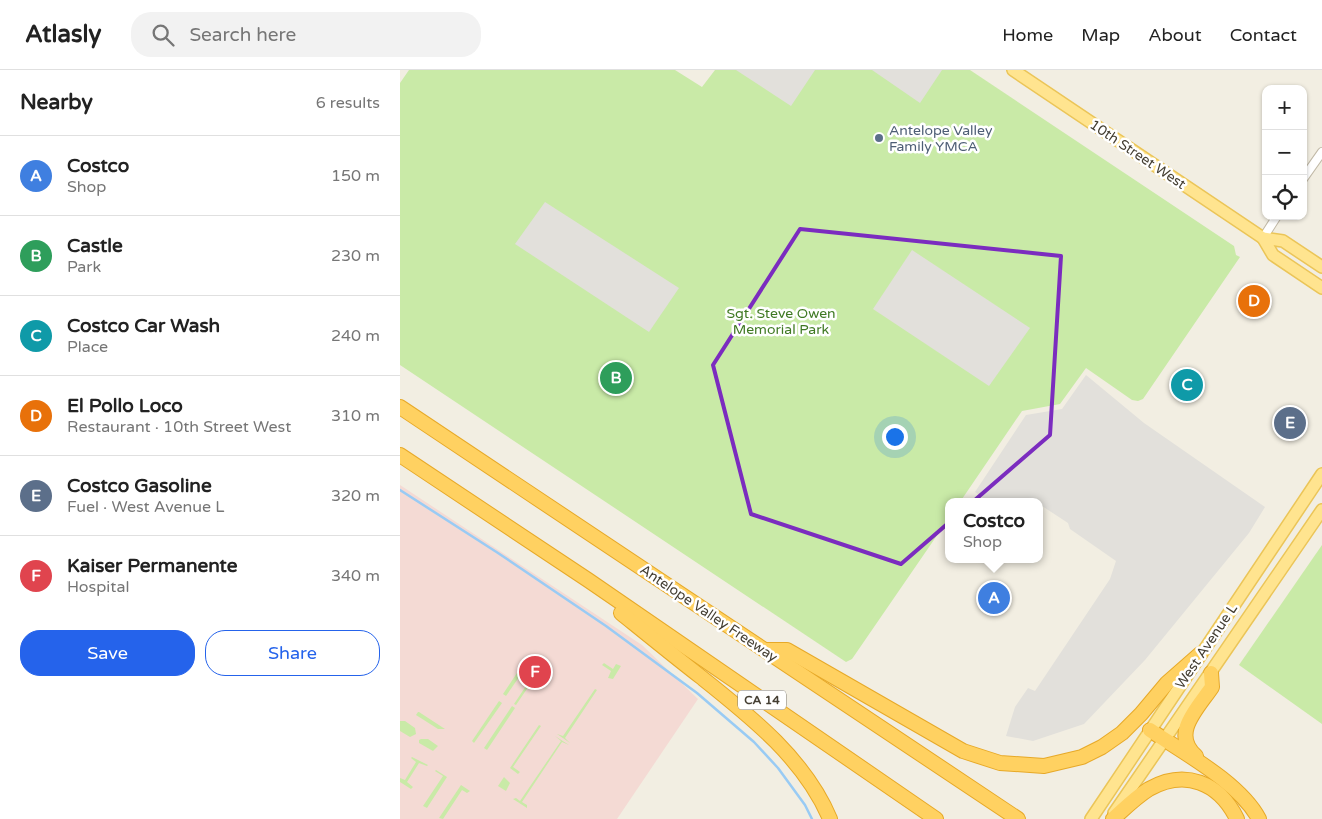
<!DOCTYPE html>
<meta charset="utf-8">
<style>
:root{--surface:#fff;--page:#f2f2f2;--text:#222;--muted:#767676;--line:#e0e0e0;--accent:#2563eb}
body{margin:0;font-family:"Varela Round",sans-serif;background:var(--page);color:var(--text)}
.controls{position:absolute;right:15px;top:15px;display:grid;overflow:hidden;border-radius:10px;box-shadow:0 1px 4px #0004}
.controls button{width:45px;height:45px;display:grid;place-items:center;padding:0;border:0;border-bottom:1px solid var(--line);background:var(--surface);color:var(--text);font:25px sans-serif}
.you{position:absolute;left:494px;top:366px;width:18px;height:18px;margin:-12px;border:4px solid #fff;border-radius:50%;background:#1a73e8;box-shadow:0 0 0 8px #1a73e833}
.badge{display:grid;place-items:center;width:32px;height:32px;border-radius:50%;background:var(--accent);color:#fff;font-size:16px;font-weight:700}
.pin{position:absolute;translate:-50% -50%;border:2px solid #fff;box-shadow:0 1px 5px #0006}
.popup{position:absolute;left:545px;top:428px;width:98px;height:65px;box-sizing:border-box;display:grid;place-content:center;border-radius:10px;background:var(--surface);filter:drop-shadow(0 1px 4px #0005);font-size:16px;white-space:nowrap;color:var(--muted)}
.popup b{font-size:19px;color:var(--text)}
.popup::after{content:'';position:absolute;left:50%;top:100%;margin-left:-10px;border:10px solid transparent;border-top-color:var(--surface)}
.list{margin:0;padding:0;list-style:none}
h2{display:flex;justify-content:space-between;align-items:center;height:65px;margin:0;padding:0 20px;font-size:21px}
h2 small{font-size:16px;font-weight:400;color:var(--muted)}
.list li{display:grid;grid-template-columns:32px 1fr auto;gap:15px;align-items:center;box-sizing:border-box;height:80px;padding:0 20px;border-top:1px solid var(--line)}
.list b{display:block;font-size:19px;white-space:nowrap}
.list p{margin:0;font-size:16px;white-space:nowrap;color:var(--muted)}
.list em{font-size:16px;font-style:normal;color:var(--muted)}
.actions{display:flex;gap:10px;padding:15px 20px}
.actions a{flex:1;padding:11px 0;border:1px solid var(--accent);border-radius:20px;text-align:center;font-size:18px;color:var(--accent)}
.actions .main{background:var(--accent);color:#fff}
.icon{flex:none;width:28px;height:28px;fill:none;stroke:currentColor;stroke-width:2;stroke-linecap:round;stroke-linejoin:round}
.map{position:relative;flex:none;width:922px;height:749px;overflow:hidden}
header{display:flex;align-items:center;gap:30px;box-sizing:border-box;height:70px;padding:0 25px;background:var(--surface);border-bottom:1px solid var(--line)}
header strong{font-size:24px}
nav{display:flex;gap:28px;margin-inline-start:auto;font-size:18px}
.search{width:350px;height:45px;background:var(--page);display:flex;align-items:center;gap:12px;box-sizing:border-box;padding:0 18px;border-radius:20px;color:var(--muted);font-size:19px}
main{display:flex}
aside{flex:1;background:var(--surface)}
.map>svg:first-child{display:block}
.medical{fill:#f4dad4}
.green{fill:#c9eaa7}
.parking{fill:#e2e0db}
.lines{fill:none;stroke-linecap:round;stroke-linejoin:round}
.stream{stroke:#99cbf4;stroke-width:2.5}
.minor-casing{stroke:#c1b9a7;stroke-width:10}
.primary-casing{stroke:#ebc558;stroke-width:14}
.motorway-casing{stroke:#e7a928;stroke-width:16}
.minor{stroke:#fff;stroke-width:8}
.primary{stroke:#ffe48f;stroke-width:11}
.motorway{stroke:#ffd161;stroke-width:14}
.marked{fill:none;stroke:#7b2cbf;stroke-width:4;stroke-linejoin:round}
.service-dot{fill:#5c6f8a;stroke:#fff;stroke-width:2}
.labels{text-anchor:middle;stroke-width:5;stroke-linejoin:round;paint-order:stroke}
.shield{fill:#fff;stroke:#7c7870;stroke-width:1}
.shield-label{font-size:12px;font-weight:bold;fill:#443e32}
.service-label{font-size:14px;fill:#4e5e75;stroke:#fff;text-anchor:start}
.street-label{font-size:14px;fill:#443e32;stroke:#fff}
.park-label{font-size:14px;fill:#3f7923;stroke:#fff}
</style>
<header>
<strong>Atlasly</strong>
<div class="search"><svg class="icon" aria-label="search" viewBox="0 0 24 24"><circle cx="10" cy="10" r="6"/><path d="M15 15l6 6"/></svg>Search here</div>
<nav><a>Home</a><a>Map</a><a>About</a><a>Contact</a></nav>
</header>
<main>
<aside>
<h2>Nearby<small>6 results</small></h2>
<ul class="list">
<li><span class="badge" style="background:#3f7fe0">A</span><div><b>Costco</b><p>Shop</p></div><em>150 m</em></li>
<li><span class="badge" style="background:#2e9e5b">B</span><div><b>Castle</b><p>Park</p></div><em>230 m</em></li>
<li><span class="badge" style="background:#0f9aa8">C</span><div><b>Costco Car Wash</b><p>Place</p></div><em>240 m</em></li>
<li><span class="badge" style="background:#e8710a">D</span><div><b>El Pollo Loco</b><p>Restaurant · 10th Street West</p></div><em>310 m</em></li>
<li><span class="badge" style="background:#5c6f8a">E</span><div><b>Costco Gasoline</b><p>Fuel · West Avenue L</p></div><em>320 m</em></li>
<li><span class="badge" style="background:#e0444e">F</span><div><b>Kaiser Permanente</b><p>Hospital</p></div><em>340 m</em></li>
</ul>
<div class="actions"><a class="main">Save</a><a>Share</a></div>
</aside>
<div class="map">
<svg width="922" height="749" viewBox="0 0 922 749">
<rect width="100%" height="100%" fill="#f2eee2"/>
<path class="medical" d="M0,415L242,575L298,629L217,749H0Z"/>
<g class="green">
<path d="M9,0H275L302,17L315,0H570L834,176L836,185L840,187L743,329L738,331L732,330L686,298L660,334L622,341L560,432H549V448L452,589L446,592L0,295V13Z"/>
<path d="M922,475V654L839,595Z"/>
<path d="M204,593L213,599L216,594L221,596L213,609L208,608L211,601L202,595Z"/>
<path d="M123,594L124,600L106,626L103,624Z"/>
<path d="M134,604L144,610L141,615L133,610L116,635L114,634Z"/>
<path d="M195,619L197,620L165,668L170,673L157,664L163,666Z"/>
<path d="M99,631L102,633L74,673L72,671Z"/>
<path d="M112,636L115,638L87,680L84,678Z"/>
<path d="M18,642H19L45,659H38L16,645Z"/>
<path d="M0,651H5L15,658L16,664L10,667L0,661Z"/>
<path d="M139,655L141,656L113,697L120,702L118,704L110,698Z"/>
<path d="M155,666L169,675L162,672L122,732L127,735V738L113,729L116,728L120,731L161,671Z"/>
<path d="M21,669H28L38,676L33,681L19,673V670Z"/>
<path d="M12,687L28,695L27,696L19,693L7,712L13,717L11,719L0,712V708L5,710L16,692L11,688Z"/>
<path d="M36,700L47,707L27,738L23,736L43,706L35,701Z"/>
<path d="M104,707L110,713L106,721L98,716Z"/>
<path d="M61,715L70,721L67,723L62,720L43,749L39,748Z"/>
</g>
<g class="parking">
<path d="M336,0H415L391,36Z"/>
<path d="M472,0H542L520,33Z"/>
<path d="M145,132L279,218L249,262L115,174Z"/>
<path d="M512,180L630,258L589,316L473,239Z"/>
<path d="M686,305L744,353L865,437L849,463L745,590L684,654L633,671L606,666L615,637L628,618L635,621L710,509L716,491L670,459L668,453L639,434V432H589L575,422L626,345L662,339Z"/>
</g>
<g class="lines">
<path class="stream" d="M0,420L98,483L206,556L297,623L354,672L378,698L405,735L412,749"/>
<defs>
<g id="minor">
<path d="M903,109L922,82"/>
<path d="M863,168L877,146"/>
</g>
<g id="primary">
<path d="M613,0L863,168L883,171L922,197"/>
<path d="M863,168L873,185L922,218"/>
<path d="M714,743L922,440"/>
<path d="M691,749L922,404"/>
</g>
<g id="motorway">
<path d="M0,337L618,749"/>
<path d="M0,385L188,510L536,749"/>
<path d="M221,543C247,564 274,586 301,607C350,646 405,689 430,749"/>
<path d="M365,580H387L563,681L600,693L644,696L682,687L702,677L722,663L741,644L767,613L800,584"/>
<path d="M750,660C784,683 840,713 859,749"/>
<path d="M796,686C770,664 798,638 812,617L811,603"/>
<path d="M713,749C724,739 736,727 749,719C785,699 819,712 837,749"/>
</g>
</defs>
<use href="#minor" class="minor-casing"/>
<use href="#primary" class="primary-casing"/>
<use href="#motorway" class="motorway-casing"/>
<use href="#minor" class="minor"/>
<use href="#primary" class="primary"/>
<use href="#motorway" class="motorway"/>
</g>
<path class="marked" d="M400,159L661,186L650,365L501,494L351,444L313,295Z"/>
<circle class="service-dot" cx="479" cy="68" r="5"/>
<g class="labels">
<rect class="shield" x="338" y="620.5" width="48" height="19" rx="4"/>
<g class="shield-label">
<text x="362" y="634">CA 14</text>
</g>
<g class="service-label">
<text x="489" y="65">Antelope Valley<tspan x="489" dy="16">Family YMCA</tspan></text>
</g>
<g class="street-label">
<text transform="translate(738 84) rotate(34)" y="5">10th Street West</text>
<text transform="translate(309 543) rotate(34)" y="5">Antelope Valley Freeway</text>
<text transform="translate(806 576) rotate(-56)" y="5">West Avenue L</text>
</g>
<g class="park-label">
<text x="381" y="248">Sgt. Steve Owen<tspan x="381" dy="16">Memorial Park</tspan></text>
</g>
</g>
</svg>
<div class="controls">
<button>+</button>
<button>−</button>
<button><svg class="icon" aria-label="locate" viewBox="0 0 24 24"><circle cx="12" cy="12" r="6"/><path d="M12 2v4M12 18v4M2 12h4M18 12h4"/></svg></button>
</div>
<div class="you"></div>
<div class="pin badge" style="left:594px;top:528px;background:#3f7fe0">A</div>
<div class="popup"><b>Costco</b>Shop</div>
<div class="pin badge" style="left:216px;top:308px;background:#2e9e5b">B</div>
<div class="pin badge" style="left:787px;top:315px;background:#0f9aa8">C</div>
<div class="pin badge" style="left:854px;top:231px;background:#e8710a">D</div>
<div class="pin badge" style="left:890px;top:353px;background:#5c6f8a">E</div>
<div class="pin badge" style="left:135px;top:602px;background:#e0444e">F</div>
</div>
</main>
